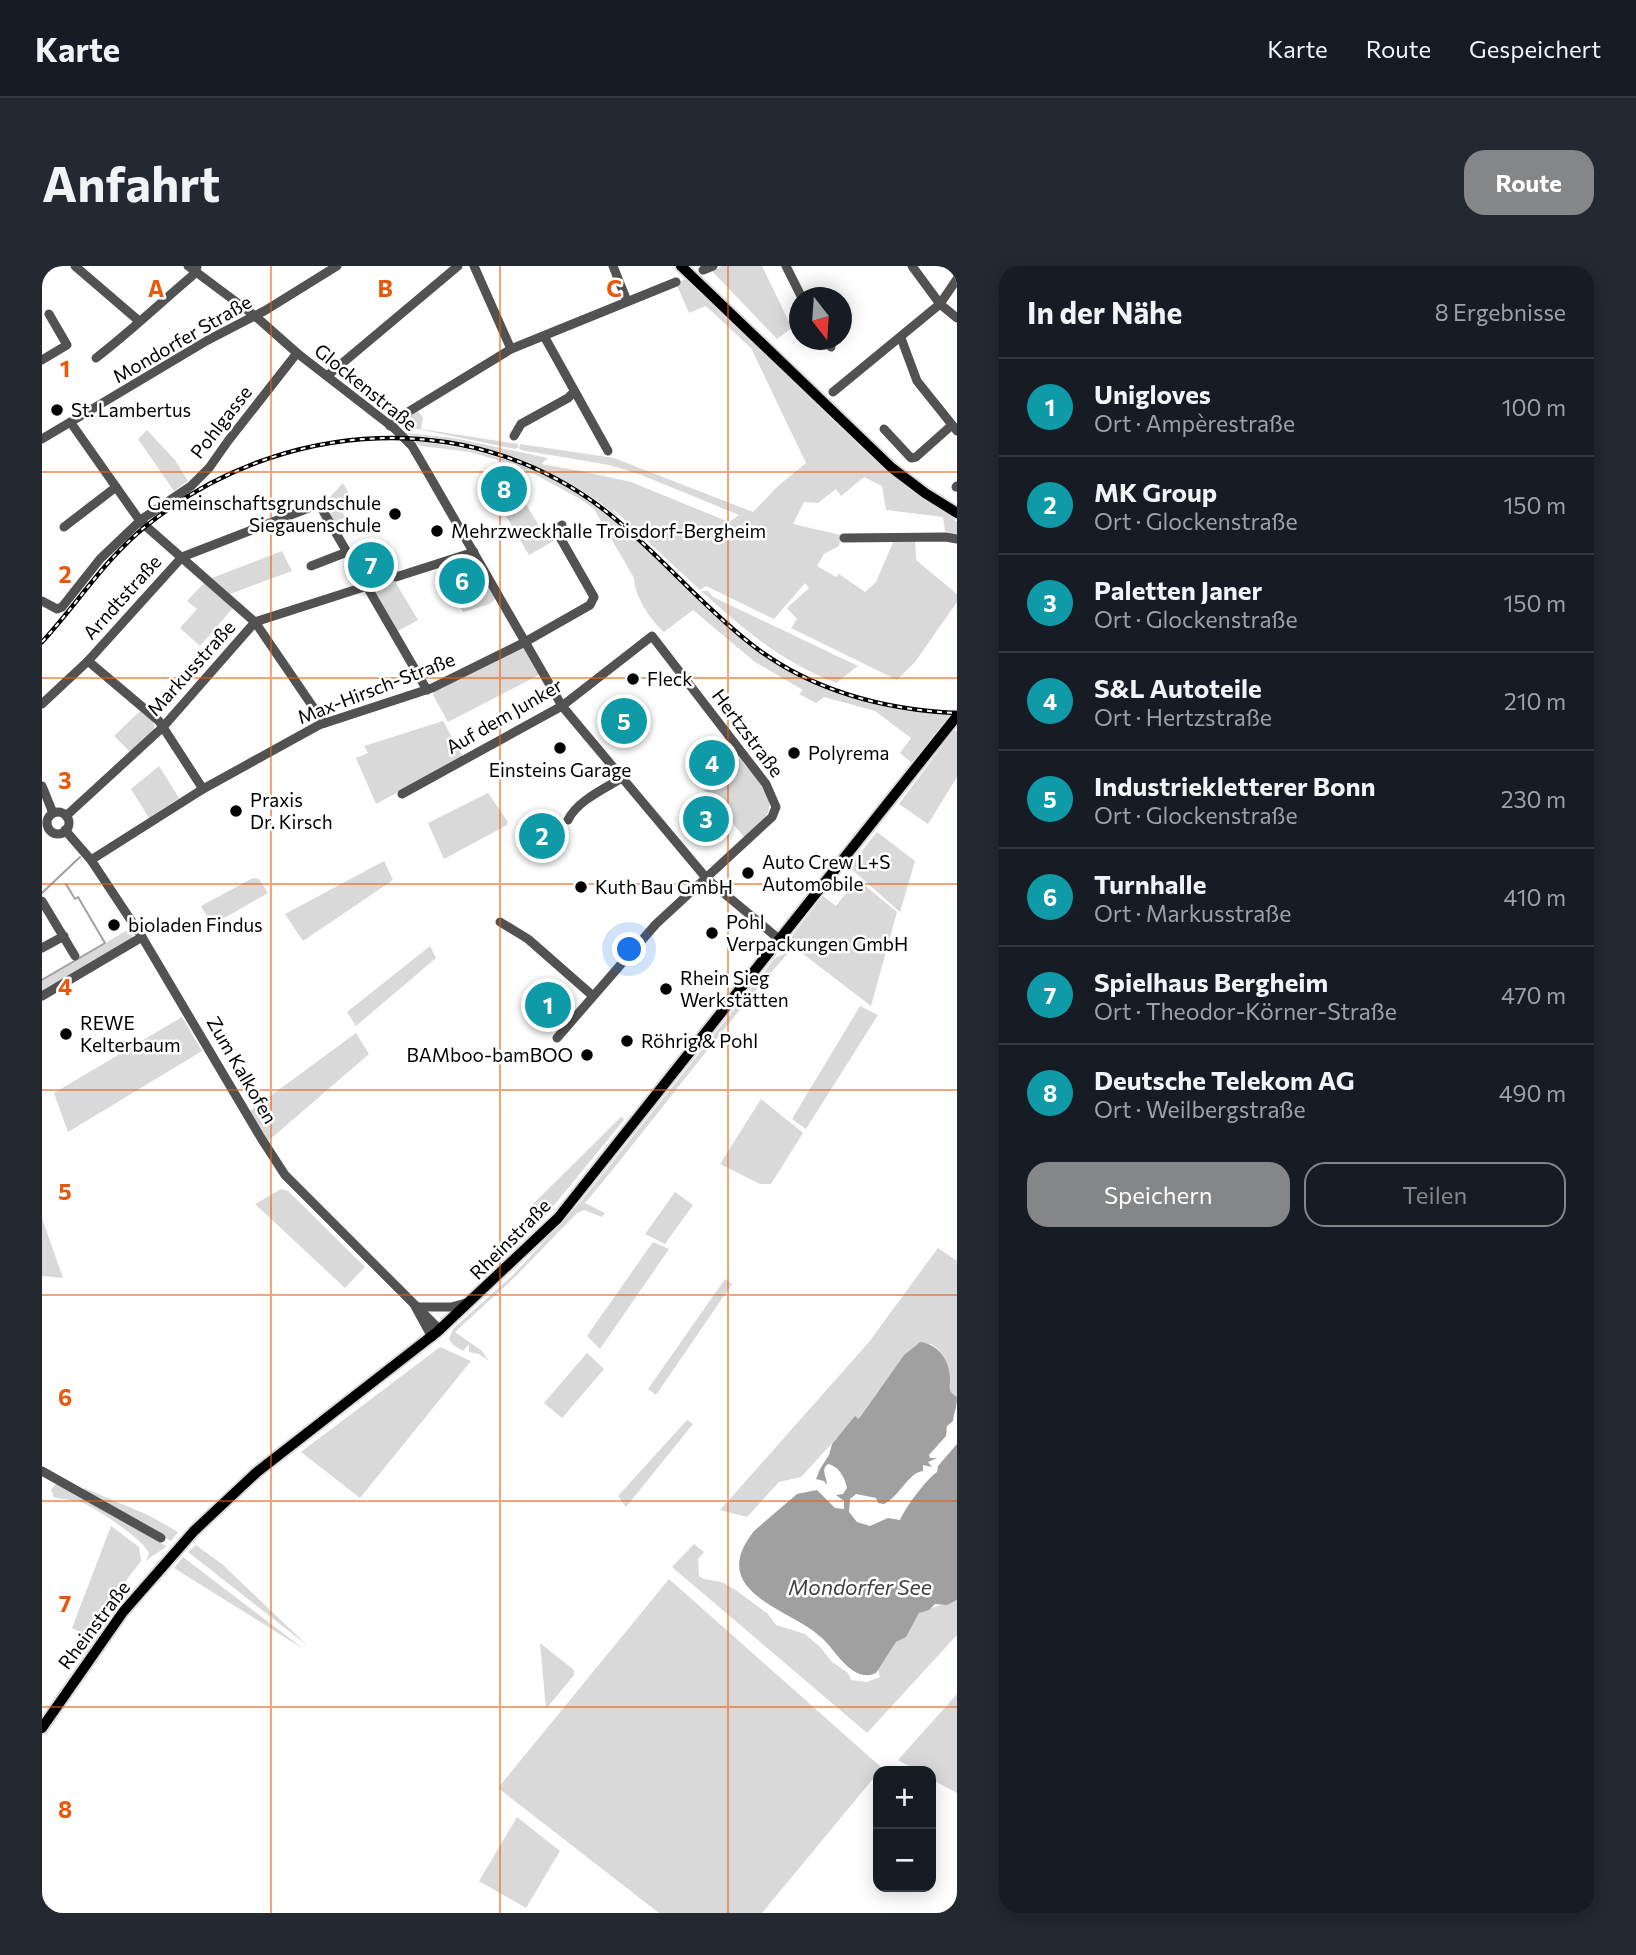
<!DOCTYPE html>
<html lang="de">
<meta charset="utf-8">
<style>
:root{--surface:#171b24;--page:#242831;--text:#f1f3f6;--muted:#9ea1a6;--line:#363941;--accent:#858687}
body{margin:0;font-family:Commissioner,sans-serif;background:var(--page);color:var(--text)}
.controls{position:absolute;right:21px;bottom:21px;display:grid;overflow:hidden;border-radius:14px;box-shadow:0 4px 18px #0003}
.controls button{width:63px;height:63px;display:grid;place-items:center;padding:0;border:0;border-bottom:2px solid var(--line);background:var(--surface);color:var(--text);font:35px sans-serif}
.compass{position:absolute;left:747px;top:21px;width:63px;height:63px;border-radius:50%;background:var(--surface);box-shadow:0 4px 18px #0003;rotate:163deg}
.you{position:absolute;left:588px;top:684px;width:24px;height:24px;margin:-18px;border:5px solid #fff;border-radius:50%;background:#1a73e8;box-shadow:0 0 0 10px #1a73e833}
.badge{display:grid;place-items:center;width:46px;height:46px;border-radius:50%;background:var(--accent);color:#fff;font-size:23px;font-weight:700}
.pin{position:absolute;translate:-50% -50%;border:4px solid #fff;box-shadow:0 2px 7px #0006}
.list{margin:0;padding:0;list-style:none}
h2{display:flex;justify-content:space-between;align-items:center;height:91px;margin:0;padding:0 28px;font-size:30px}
h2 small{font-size:23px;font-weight:400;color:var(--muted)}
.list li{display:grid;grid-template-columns:46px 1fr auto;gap:21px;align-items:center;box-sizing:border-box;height:98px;padding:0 28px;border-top:2px solid var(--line)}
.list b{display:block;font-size:26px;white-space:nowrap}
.list p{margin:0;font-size:23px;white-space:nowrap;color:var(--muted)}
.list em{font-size:23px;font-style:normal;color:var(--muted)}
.actions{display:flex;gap:14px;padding:21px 28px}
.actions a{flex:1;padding:16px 0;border:2px solid var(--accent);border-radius:21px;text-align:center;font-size:24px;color:var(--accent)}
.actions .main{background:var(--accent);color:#fff}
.map{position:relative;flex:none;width:915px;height:1647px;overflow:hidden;border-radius:21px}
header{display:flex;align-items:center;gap:42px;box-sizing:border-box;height:98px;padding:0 35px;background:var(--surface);border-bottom:2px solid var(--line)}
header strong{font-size:33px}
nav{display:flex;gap:38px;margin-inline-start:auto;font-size:24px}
.intro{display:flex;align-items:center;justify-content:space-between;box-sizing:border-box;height:168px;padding:0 42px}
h1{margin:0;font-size:49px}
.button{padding:18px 32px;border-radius:21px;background:var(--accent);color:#fff;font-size:24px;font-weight:700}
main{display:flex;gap:42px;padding:0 42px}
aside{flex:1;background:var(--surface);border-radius:21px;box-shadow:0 4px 18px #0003}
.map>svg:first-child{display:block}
.green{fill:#d9d9d9}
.water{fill:#a0a0a0}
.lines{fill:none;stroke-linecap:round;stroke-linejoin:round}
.stream{stroke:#a0a0a0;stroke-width:2}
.major-casing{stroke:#dbdbdb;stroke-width:14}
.minor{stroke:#525252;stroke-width:9}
.major{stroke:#000;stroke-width:10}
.rail-casing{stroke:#000;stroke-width:4.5}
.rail{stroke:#fff;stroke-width:2;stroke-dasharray:5;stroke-linecap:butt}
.grid{fill:none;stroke:#e8590c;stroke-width:2;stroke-opacity:0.55}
.poi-dot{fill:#000;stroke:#fff;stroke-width:2.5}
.labels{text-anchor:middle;stroke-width:5;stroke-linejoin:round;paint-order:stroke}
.street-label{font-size:19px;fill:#000;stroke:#fff}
.poi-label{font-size:19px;fill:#000;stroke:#fff;text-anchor:start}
.water-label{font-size:21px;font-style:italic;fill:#414141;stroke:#fff}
.grid-label{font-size:23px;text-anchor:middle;font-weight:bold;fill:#e8590c;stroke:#fff;stroke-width:5;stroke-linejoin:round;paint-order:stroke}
</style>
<header>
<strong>Karte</strong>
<nav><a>Karte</a><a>Route</a><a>Gespeichert</a></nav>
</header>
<div class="intro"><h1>Anfahrt</h1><a class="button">Route</a></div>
<main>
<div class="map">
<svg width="915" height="1647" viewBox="0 0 915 1647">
<rect width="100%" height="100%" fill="#fff"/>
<g class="green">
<path d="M680,0H720L750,62L735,73L670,5Z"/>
<path d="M644,13L819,182L915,256V269L903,265L901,251L844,244L840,220L822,211L799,230L794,223L776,237L762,236L751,258L799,269L797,280L782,288L775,300L794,311L797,308L823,326L834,316L852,274L873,272L874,294L915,328V336L873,396L855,414L749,362L755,353L745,342L767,322L763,317L732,353L664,320L658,324L570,242L577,252C517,201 444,176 366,169L364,167L412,172L506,192L499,198L539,205L589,216L687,256L697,249L597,208L567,199L479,184L477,182L478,178L572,192L711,246L736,220L764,197L709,82L664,40L647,47L634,17Z"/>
<path d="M376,145L381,152L379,163L476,178V182L473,183L361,160L363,153Z"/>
<path d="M105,164L133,194L146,215L132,225L96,173Z"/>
<path d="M371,175C430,180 487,196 537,229C595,267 639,322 692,367C752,418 829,446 908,448L907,451L870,497L858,487L869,472L833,445L782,431L774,437L757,428L761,424L713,396L651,344L622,366C609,355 592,330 592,312L552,243L538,233L494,209L459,195L428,186L379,180Z"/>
<path d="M301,217L313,238L300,245L303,251L293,257L282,237Z"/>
<path d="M481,233L500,265L508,261L515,273L487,289L461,245Z"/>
<path d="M240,285L250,305L188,328L170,312Z"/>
<path d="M430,291L454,332L448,338L421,346L414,334L437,321L422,297L426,292L430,295Z"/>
<path d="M352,314L376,354L356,365L331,322Z"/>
<path d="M162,317L191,342L158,380L138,362L155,343L145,335Z"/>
<path d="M659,325H666L671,331L816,400L794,417C737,394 704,365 659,325Z"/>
<path d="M480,380L497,409L406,456L391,429L393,423Z"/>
<path d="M98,445L112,456V463L88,486L72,470Z"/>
<path d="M401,455L421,491L334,538L314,492L326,487L322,480Z"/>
<path d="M912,464L915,465V511L886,558L857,538Z"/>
<path d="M697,492C707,505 734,528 726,546C721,555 710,564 702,571L660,521Z"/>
<path d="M117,500L137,532L107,552L89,523Z"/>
<path d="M446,527L466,556L465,559L402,593L386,557Z"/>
<path d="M835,566L873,595L858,646L807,601Z"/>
<path d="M342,595L351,614L261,675L243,648Z"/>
<path d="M211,612L217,613L226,627L170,659L159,640Z"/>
<path d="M815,613L855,646L829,740L752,681L750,670L781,630L794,640Z"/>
<path d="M87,663L91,672L0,726V715Z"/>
<path d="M388,680L394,692L314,760L305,746Z"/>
<path d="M747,686C676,766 613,854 543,937L563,947L560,951L542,944L535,947L474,1010L413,1066L440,1085L447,1095L437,1088L427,1086V1078L421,1085L411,1079L407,1073L411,1063L471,1009L540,934L733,692Z"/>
<path d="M818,740L836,749L764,863L750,853Z"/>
<path d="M140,751L160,785L26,866L12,827Z"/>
<path d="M314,767L327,788L225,876L208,845Z"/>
<path d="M719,833L761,867L729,918H718L678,898Z"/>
<path d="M580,850L582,854L508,944L502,951L489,940Z"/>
<path d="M239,923L246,925L323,1001L303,1022L213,938Z"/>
<path d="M633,926L651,939L623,978L603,968Z"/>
<path d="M0,952L21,1012L0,1010Z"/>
<path d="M611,976L627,983L558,1083L545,1070Z"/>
<path d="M896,982L915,995V1131L908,1127L906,1119L908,1113L902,1091L896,1083L889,1078H875L862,1089L816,1153L805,1161L759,1211L737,1216L705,1251L678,1244L827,1076Z"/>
<path d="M683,1013L690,1018L614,1129L606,1123Z"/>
<path d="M398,1081L429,1095L318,1232L259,1186Z"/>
<path d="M545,1087L562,1103L520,1152L502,1137Z"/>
<path d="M645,1154L651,1158L584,1241L576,1230Z"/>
<path d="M15,1216L124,1280C118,1287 110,1288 104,1296L107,1287C101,1273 54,1242 39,1236C30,1233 21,1234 12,1231L9,1224Z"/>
<path d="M42,1222L106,1249L136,1266L129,1275L41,1224Z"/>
<path d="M69,1260L97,1281L99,1295L44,1367L41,1368L30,1362Z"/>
<path d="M652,1278L662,1286L656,1293L657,1310L662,1313L680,1316L695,1325L726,1348L734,1359L763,1368L778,1381L790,1396L806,1407L809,1414L825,1416L838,1411L836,1403L854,1376L864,1370L877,1347C890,1341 900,1339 915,1334V1369L825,1467L630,1301Z"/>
<path d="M154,1279L181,1299L266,1380L146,1286Z"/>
<path d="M141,1291L263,1384L132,1302Z"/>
<path d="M627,1313L840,1502L720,1647H617L456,1522Z"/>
<path d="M498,1377L532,1404V1409L504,1443Z"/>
<path d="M915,1428V1527L889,1513V1505H876L856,1494Z"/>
<path d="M475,1551L518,1585L484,1642L437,1615Z"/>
</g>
<path class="water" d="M878,1076C896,1078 908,1094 908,1113C908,1122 905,1125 915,1131C915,1141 912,1147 911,1155L905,1160L904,1170L887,1189L888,1192H895L886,1196L890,1201L881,1199V1205C867,1206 857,1231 842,1238L836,1237L834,1232L814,1228L808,1233L807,1246L815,1256L828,1260L846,1252L858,1254C865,1239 883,1215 895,1206L896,1200L915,1178V1334L905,1339L893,1338L887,1344L877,1347L864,1371L854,1376L834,1407C811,1418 794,1385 780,1372C748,1342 663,1327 712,1265L755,1228L775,1224L793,1242L802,1243V1235L794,1229L801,1228L805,1222C803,1212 797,1200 786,1198C778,1204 785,1210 785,1219L782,1215L774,1213L778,1203L787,1189L790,1178L813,1150L816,1153L818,1151L862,1089Z"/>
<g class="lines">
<g class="stream">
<path d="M0,627L38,591"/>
<path d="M0,714L63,677L36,631L33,633L24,618"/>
</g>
<defs>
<g id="major">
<path d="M639,0L850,202L883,227L915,247"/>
<path d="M0,1462L81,1346L152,1265L215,1206L395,1066L516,952L915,450"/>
</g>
</defs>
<use href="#major" class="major-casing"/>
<g class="minor">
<path d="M33,0L97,55"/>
<path d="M146,0L213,50L255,87L353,163L370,180L387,209L520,440L665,613L738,674"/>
<path d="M432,0L469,83"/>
<path d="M571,0L585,35"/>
<path d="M744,0L760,32"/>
<path d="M870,0L898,38L915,52"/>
<path d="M661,4L671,0"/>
<path d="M502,70L566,185"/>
<path d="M859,72L875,115L915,165"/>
<path d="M784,74L789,81"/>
<path d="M54,92C88,66 118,37 150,10L155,1"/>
<path d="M0,94L25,79L7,48"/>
<path d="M285,110L416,0"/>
<path d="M791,126L898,38L915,13"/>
<path d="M29,157L98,255L213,356L282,457"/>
<path d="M348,160L361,149L469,83L634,16"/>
<path d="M842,163L869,192L874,191L910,159"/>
<path d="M472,170L479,158L526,132L532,126"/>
<path d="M0,173L166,74L224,44L295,0"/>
<path d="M914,221L915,220"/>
<path d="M22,261L74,221"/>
<path d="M802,272L904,271L915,273"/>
<path d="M269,300L305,286"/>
<path d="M354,311L432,286"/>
<path d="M0,335L15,343L20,341L58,293L100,253L149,220L167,202L186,175L255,87"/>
<path d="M46,395L117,455L161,523"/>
<path d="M0,438L46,395L140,291L277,238L385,424"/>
<path d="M0,520L11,547"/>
<path d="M360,528L520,440L610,370L724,518L734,541L730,551L614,658L515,772"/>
<circle cx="16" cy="557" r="11"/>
<path d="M24,550L121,461L213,356L325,320"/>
<path d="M526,554C535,535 562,523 580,512"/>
<path d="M23,564L49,594L100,671L219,872L243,909L398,1064"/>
<path d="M49,594L161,523L277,459L390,422L483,376L548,339L552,331L516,268V262L520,259"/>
<path d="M0,635L33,690"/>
<path d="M458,656L486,673L551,730"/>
<path d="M0,682L22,670"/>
<path d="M0,730L100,671"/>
<path d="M373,1040L390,1071"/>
<path d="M376,1041H409L424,1037"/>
<path d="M0,1205L119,1272"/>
</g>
<use href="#major" class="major"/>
<defs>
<path id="rail" d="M0,376C36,337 63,293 104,260C239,151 434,138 571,251C619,290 660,340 709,378C767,424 842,444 915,447"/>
</defs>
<use href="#rail" class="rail-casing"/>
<use href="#rail" class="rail"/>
</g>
<path class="grid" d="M229,0V1647M458,0V1647M686,0V1647M0,206H915M0,412H915M0,618H915M0,824H915M0,1029H915M0,1235H915M0,1441H915"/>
<g class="poi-dot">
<circle cx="15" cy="144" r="7"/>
<circle cx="353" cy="248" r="7"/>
<circle cx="395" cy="265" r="7"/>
<circle cx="591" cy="413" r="7"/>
<circle cx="518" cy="482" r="7"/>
<circle cx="752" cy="487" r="7"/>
<circle cx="194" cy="545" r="7"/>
<circle cx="706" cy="607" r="7"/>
<circle cx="539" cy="621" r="7"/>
<circle cx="72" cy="659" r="7"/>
<circle cx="670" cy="667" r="7"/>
<circle cx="624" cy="723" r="7"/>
<circle cx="24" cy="768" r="7"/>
<circle cx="585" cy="775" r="7"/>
<circle cx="545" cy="789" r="7"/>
</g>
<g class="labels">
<g class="street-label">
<text transform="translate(140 73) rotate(-30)" y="7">Mondorfer Straße</text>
<text transform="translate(324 121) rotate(39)" y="7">Glockenstraße</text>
<text transform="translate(179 156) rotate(-52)" y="7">Pohlgasse</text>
<text transform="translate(80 331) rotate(-48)" y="7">Arndtstraße</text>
<text transform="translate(149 402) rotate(-48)" y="7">Markusstraße</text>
<text transform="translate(334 422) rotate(-21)" y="7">Max-Hirsch-Straße</text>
<text transform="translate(462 450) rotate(-30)" y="7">Auf dem Junker</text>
<text transform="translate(706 467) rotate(53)" y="7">Hertzstraße</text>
<text transform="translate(200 804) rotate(60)" y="7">Zum Kalkofen</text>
<text transform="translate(468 973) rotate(-45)" y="7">Rheinstraße</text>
<text transform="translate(52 1359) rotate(-53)" y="7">Rheinstraße</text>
</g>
<g class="poi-label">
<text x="29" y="151">St. Lambertus</text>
<text x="339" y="244" text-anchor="end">Gemeinschaftsgrundschule<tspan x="339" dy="22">Siegauenschule</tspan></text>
<text x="409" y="272">Mehrzweckhalle Troisdorf-Bergheim</text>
<text x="605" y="420">Fleck</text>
<text x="766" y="494">Polyrema</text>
<text x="518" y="511" text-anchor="middle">Einsteins Garage</text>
<text x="208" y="541">Praxis<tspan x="208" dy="22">Dr. Kirsch</tspan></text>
<text x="720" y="603">Auto Crew L+S<tspan x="720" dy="22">Automobile</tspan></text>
<text x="553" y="628">Kuth Bau GmbH</text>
<text x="684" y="663">Pohl<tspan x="684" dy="22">Verpackungen GmbH</tspan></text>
<text x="86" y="666">bioladen Findus</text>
<text x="638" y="719">Rhein Sieg<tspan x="638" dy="22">Werkstätten</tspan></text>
<text x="38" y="764">REWE<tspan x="38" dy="22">Kelterbaum</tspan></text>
<text x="599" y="782">Röhrig &amp; Pohl</text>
<text x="531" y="796" text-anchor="end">BAMboo-bamBOO</text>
</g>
<g class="water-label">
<text x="818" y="1329">Mondorfer See</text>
</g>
</g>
<g class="grid-label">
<text x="114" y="31">A</text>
<text x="343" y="31">B</text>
<text x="572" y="31">C</text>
<text x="23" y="111">1</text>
<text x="23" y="317">2</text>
<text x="23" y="523">3</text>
<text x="23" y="729">4</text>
<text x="23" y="934">5</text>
<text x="23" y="1140">6</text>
<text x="23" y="1346">7</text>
<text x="23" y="1552">8</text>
</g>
</svg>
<div class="controls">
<button>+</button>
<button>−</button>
</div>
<svg class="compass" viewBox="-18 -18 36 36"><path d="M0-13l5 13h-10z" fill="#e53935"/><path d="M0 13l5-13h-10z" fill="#9ea1a6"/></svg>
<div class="you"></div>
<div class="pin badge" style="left:506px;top:739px;background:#0f9aa8">1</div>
<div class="pin badge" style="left:500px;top:570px;background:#0f9aa8">2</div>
<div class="pin badge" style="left:664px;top:553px;background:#0f9aa8">3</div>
<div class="pin badge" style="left:670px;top:497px;background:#0f9aa8">4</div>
<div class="pin badge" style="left:582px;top:455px;background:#0f9aa8">5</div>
<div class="pin badge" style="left:420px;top:315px;background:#0f9aa8">6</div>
<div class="pin badge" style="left:329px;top:299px;background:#0f9aa8">7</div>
<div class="pin badge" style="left:462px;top:223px;background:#0f9aa8">8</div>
</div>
<aside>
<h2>In der Nähe<small>8 Ergebnisse</small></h2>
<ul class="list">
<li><span class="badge" style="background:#0f9aa8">1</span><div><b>Unigloves</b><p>Ort · Ampèrestraße</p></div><em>100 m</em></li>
<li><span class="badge" style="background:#0f9aa8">2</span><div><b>MK Group</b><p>Ort · Glockenstraße</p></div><em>150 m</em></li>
<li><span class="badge" style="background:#0f9aa8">3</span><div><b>Paletten Janer</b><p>Ort · Glockenstraße</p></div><em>150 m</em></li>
<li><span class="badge" style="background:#0f9aa8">4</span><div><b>S&amp;L Autoteile</b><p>Ort · Hertzstraße</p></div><em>210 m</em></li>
<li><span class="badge" style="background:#0f9aa8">5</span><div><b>Industriekletterer Bonn</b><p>Ort · Glockenstraße</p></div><em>230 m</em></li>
<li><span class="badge" style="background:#0f9aa8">6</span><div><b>Turnhalle</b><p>Ort · Markusstraße</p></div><em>410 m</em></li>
<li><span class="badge" style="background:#0f9aa8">7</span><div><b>Spielhaus Bergheim</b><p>Ort · Theodor-Körner-Straße</p></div><em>470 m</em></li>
<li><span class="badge" style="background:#0f9aa8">8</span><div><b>Deutsche Telekom AG</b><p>Ort · Weilbergstraße</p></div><em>490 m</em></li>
</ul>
<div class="actions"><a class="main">Speichern</a><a>Teilen</a></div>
</aside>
</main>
